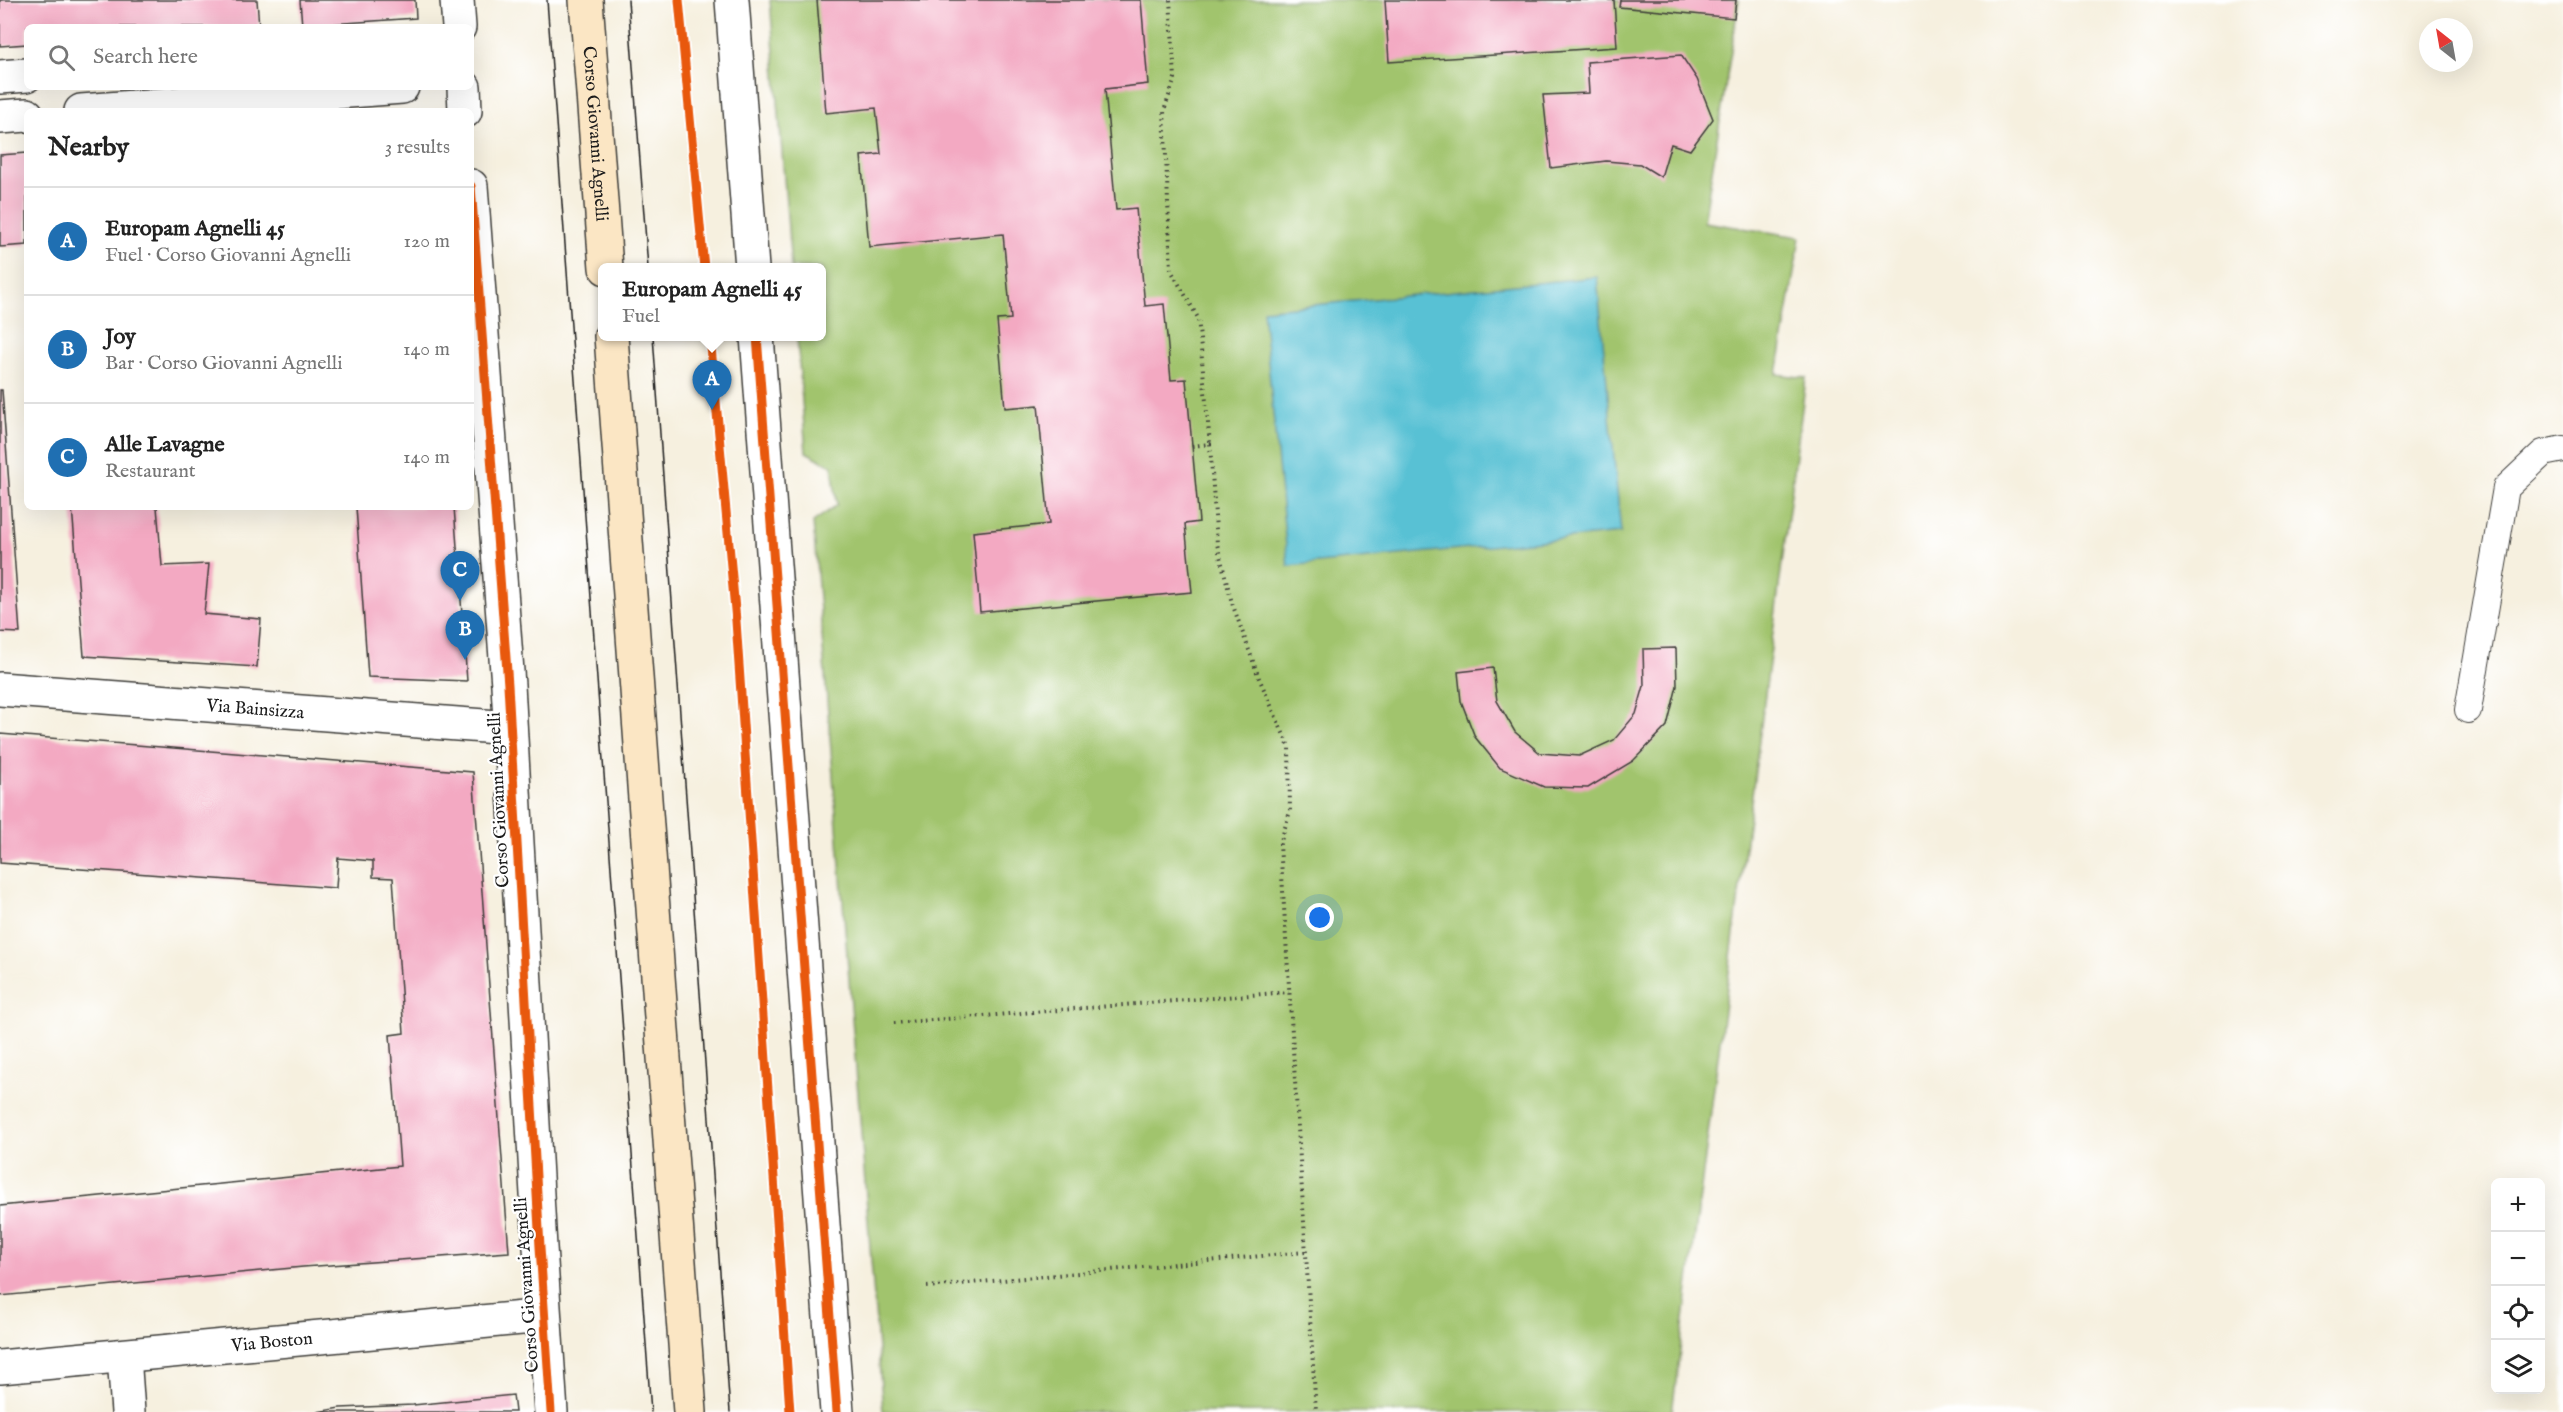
<!DOCTYPE html>
<meta charset="utf-8">
<style>
:root{--surface:#fff;--page:#f6f6f6;--text:#222;--muted:#767676;--line:#e0e0e0;--accent:#1f6fb2}
body{margin:0;font-family:"IM FELL English",serif;background:var(--page);color:var(--text)}
.controls{position:absolute;right:18px;bottom:18px;display:grid;overflow:hidden;border-radius:9px;box-shadow:0 6px 24px #0002}
.controls button{width:54px;height:54px;display:grid;place-items:center;padding:0;border:0;border-bottom:2px solid var(--line);background:var(--surface);color:var(--text);font:30px sans-serif}
.compass{position:absolute;left:2419px;top:18px;width:54px;height:54px;border-radius:50%;background:var(--surface);box-shadow:0 6px 24px #0002;rotate:329deg}
.you{position:absolute;left:1320px;top:918px;width:21px;height:21px;margin:-15px;border:4px solid #fff;border-radius:50%;background:#1a73e8;box-shadow:0 0 0 9px #1a73e833}
.badge{display:grid;place-items:center;width:39px;height:39px;border-radius:50%;background:var(--accent);color:#fff;font-size:20px;font-weight:700}
.pin{position:absolute;translate:-50% -50px;filter:drop-shadow(0 2px 3px #0008)}
.pin::after{content:'';position:absolute;top:32px;width:21px;height:18px;background:inherit;clip-path:polygon(0 0,100% 0,50% 100%)}
.popup{position:absolute;left:598px;top:263px;width:228px;height:78px;box-sizing:border-box;display:grid;place-content:center;border-radius:9px;background:var(--surface);filter:drop-shadow(0 2px 4px #0005);font-size:20px;white-space:nowrap;color:var(--muted)}
.popup b{font-size:22px;color:var(--text)}
.popup::after{content:'';position:absolute;left:50%;top:100%;margin-left:-12px;border:12px solid transparent;border-top-color:var(--surface)}
.list{margin:0;padding:0;list-style:none}
h2{display:flex;justify-content:space-between;align-items:center;height:78px;margin:0;padding:0 24px;font-size:26px}
h2 small{font-size:20px;font-weight:400;color:var(--muted)}
.list li{display:grid;grid-template-columns:39px 1fr auto;gap:18px;align-items:center;box-sizing:border-box;height:108px;padding:0 24px;border-top:2px solid var(--line)}
.list b{display:block;font-size:22px;white-space:nowrap}
.list p{margin:0;font-size:20px;white-space:nowrap;color:var(--muted)}
.list em{font-size:20px;font-style:normal;color:var(--muted)}
.icon{flex:none;width:33px;height:33px;fill:none;stroke:currentColor;stroke-width:2;stroke-linecap:round;stroke-linejoin:round}
.map{position:relative;flex:none;width:2563px;height:1412px;overflow:hidden}
.search{position:absolute;background:var(--surface);box-shadow:0 6px 24px #0002;left:24px;top:24px;width:450px;height:66px;display:flex;align-items:center;gap:15px;box-sizing:border-box;padding:0 21px;border-radius:9px;color:var(--muted);font-size:22px}
.panel{position:absolute;background:var(--surface);box-shadow:0 6px 24px #0002;left:24px;top:108px;width:450px;height:402px;border-radius:9px}
.map>svg:first-child{display:block}
.green{fill:#a1c46d;stroke:#5e7044;stroke-width:1.5}
.water{fill:#58c1d4;stroke:#3a6e78;stroke-width:1.5}
.building{fill:#f3a9c2}
.lines{fill:none;stroke-linecap:round;stroke-linejoin:round}
.service-casing{stroke:#3d3c39;stroke-width:28}
.minor-casing{stroke:#3d3c39;stroke-width:36}
.secondary-casing{stroke:#3d3c39;stroke-width:36}
.path{stroke:#3d3c39;stroke-width:4;stroke-dasharray:1.5 4.5;stroke-linecap:butt}
.service{stroke:#fff;stroke-width:26}
.minor{stroke:#fff;stroke-width:33}
.secondary{stroke:#fbe6c4;stroke-width:33}
.tram{stroke:#1c1c1c;stroke-width:1.5}
.cycleway-casing{stroke:#fff;stroke-width:13}
.cycleway{stroke:#e8590c;stroke-width:9}
.labels{text-anchor:middle;stroke-width:4.5;stroke-linejoin:round;paint-order:stroke}
.street-label{font-size:18px;fill:#1c1c1c;stroke:#fff}
</style>
<div class="map">
<svg width="2563" height="1412" viewBox="0 0 2563 1412">
<rect width="100%" height="100%" fill="#fff"/>
<filter id="ink" filterUnits="userSpaceOnUse"><feTurbulence type="fractalNoise" baseFrequency=".0167" numOctaves="2"/><feDisplacementMap in="SourceGraphic" scale="12" xChannelSelector="R" yChannelSelector="G"/><feConvolveMatrix kernelMatrix="1 2 1 2 8 2 1 2 1" color-interpolation-filters="sRGB"/></filter>
<filter id="wash" filterUnits="userSpaceOnUse"><feTurbulence type="fractalNoise" baseFrequency=".008" numOctaves="4" result="noise"/><feDisplacementMap in="SourceGraphic" scale="24" xChannelSelector="R" yChannelSelector="G"/><feGaussianBlur stdDeviation="1.35" result="paint"/><feColorMatrix in="noise" values="0 0 0 0 0 0 0 0 0 0 0 0 0 0 0 0 0 1.4 0 .05"/><feComposite in="paint" operator="in"/></filter>
<g filter="url(#wash)">
<rect width="100%" height="100%" fill="#f6f0df"/>
<path class="green" d="M770,0H1739L1704,222L1800,237L1777,374L1806,378L1672,1412H883L813,522L837,505L832,466L806,452L797,337L822,336V268L791,267Z"/>
<path class="water" d="M1597,277L1621,533L1288,566L1263,310Z"/>
<g id="blocks">
<g class="building">
<path d="M0,0H257L259,27H27V44L0,46Z"/>
<path d="M300,0H415L416,18L302,26Z"/>
<path d="M817,0H1141L1148,84L1105,89L1116,210L1136,208L1145,306L1164,304L1171,380L1186,379L1199,522L1185,524L1192,592L980,612L973,532L1049,524L1038,405L1005,408L997,320L1011,319L1003,234L869,247L861,156L881,154L876,108L826,113Z"/>
<path d="M1385,0H1614L1617,47L1389,62Z"/>
<path d="M1620,0H1736L1734,18L1619,7Z"/>
<path d="M1681,55L1697,79L1713,119L1690,150L1671,144L1661,177L1640,164L1606,161L1551,168L1543,95L1589,93L1587,62Z"/>
<path d="M27,153V245L0,247V155Z"/>
<path d="M0,390H2L20,633L0,632Z"/>
<path d="M72,507H157L162,566L209,564L204,614L261,619L257,667L84,656Z"/>
<path d="M356,507H454L467,681L368,677Z"/>
<path d="M1676,648L1677,686L1667,726L1633,761L1588,788L1544,787L1500,768L1475,737L1461,701L1458,672L1493,668L1497,701L1515,732L1540,753L1579,756L1614,740L1636,714L1644,686L1643,649Z"/>
<path d="M0,734L473,772L509,1252L303,1267L0,1296V1206L400,1166L390,1035L404,1033L393,878L373,877V861L338,858L336,888L0,863Z"/>
<path d="M513,1395L515,1412H317L340,1408L413,1405Z"/>
</g>
</g>
</g>
<g filter="url(#ink)">
<use href="#blocks" fill-opacity="0" stroke="#3d3c39" stroke-width="1.5"/>
<g class="lines">
<defs>
<path id="service" d="M2468,710L2506,488L2543,453L2563,449"/>
<g id="minor">
<path d="M457,0L459,27"/>
<path d="M732,0L752,268"/>
<path d="M0,77L27,75"/>
<path d="M464,87L465,111"/>
<path d="M81,111L402,87"/>
<path d="M0,117L27,115"/>
<path d="M471,186L508,685L540,1247L551,1412"/>
<path d="M757,336L837,1412"/>
<path id="s1" d="M0,689L510,728"/>
<path d="M124,1356L128,1412"/>
<path id="s2" d="M0,1367L544,1316"/>
</g>
<g id="secondary">
<path id="s3" d="M586,0L606,268"/>
<path d="M611,336L690,1412"/>
</g>
</defs>
<use href="#service" class="service-casing"/>
<use href="#minor" class="minor-casing"/>
<use href="#secondary" class="secondary-casing"/>
<g class="path">
<path d="M1170,0L1175,78L1164,111L1171,270L1198,318L1210,444"/>
<path d="M1192,446L1210,444L1217,544L1232,603L1259,678L1289,747L1290,811L1280,844L1316,1412"/>
<path d="M894,1023L1289,992"/>
<path d="M927,1287L1305,1252"/>
</g>
<use href="#service" class="service"/>
<use href="#minor" class="minor"/>
<use href="#secondary" class="secondary"/>
<g class="tram">
<path d="M547,0L651,1412"/>
<path d="M628,0L648,268"/>
<path d="M653,336L730,1412"/>
</g>
<defs>
<g id="cycleway">
<path d="M679,0L704,268"/>
<path d="M471,186L508,685L540,1247L551,1412"/>
<path d="M710,336L736,621L790,1412"/>
<path d="M757,336L837,1412"/>
</g>
</defs>
<use href="#cycleway" class="cycleway-casing"/>
<use href="#cycleway" class="cycleway"/>
</g>
</g>
<g class="labels">
<g class="street-label">
<text dy="6" stroke="none"><textPath href="#s3" startOffset="134">Corso Giovanni Agnelli</textPath></text>
<text dy="6" stroke="none"><textPath href="#s1" startOffset="256">Via Bainsizza</textPath></text>
<text transform="translate(498 800) rotate(-93)" y="6">Corso Giovanni Agnelli</text>
<text transform="translate(526 1285) rotate(-94)" y="6">Corso Giovanni Agnelli</text>
<text dy="6" stroke="none"><textPath href="#s2" startOffset="273">Via Boston</textPath></text>
</g>
</g>
</svg>
<div class="controls">
<button>+</button>
<button>−</button>
<button><svg class="icon" aria-label="locate" viewBox="0 0 24 24"><circle cx="12" cy="12" r="6"/><path d="M12 2v4M12 18v4M2 12h4M18 12h4"/></svg></button>
<button><svg class="icon" aria-label="layers" viewBox="0 0 24 24"><path d="M12 4l9 5-9 5-9-5zM3 14l9 5 9-5"/></svg></button>
</div>
<svg class="compass" viewBox="-18 -18 36 36"><path d="M0-13l5 13h-10z" fill="#e53935"/><path d="M0 13l5-13h-10z" fill="#767676"/></svg>
<div class="you"></div>
<div class="pin badge" style="left:712px;top:410px">A</div>
<div class="popup"><b>Europam Agnelli 45</b>Fuel</div>
<div class="pin badge" style="left:465px;top:660px">B</div>
<div class="pin badge" style="left:460px;top:601px">C</div>
<div class="search"><svg class="icon" aria-label="search" viewBox="0 0 24 24"><circle cx="10" cy="10" r="6"/><path d="M15 15l6 6"/></svg>Search here</div>
<section class="panel">
<h2>Nearby<small>3 results</small></h2>
<ul class="list">
<li><span class="badge">A</span><div><b>Europam Agnelli 45</b><p>Fuel · Corso Giovanni Agnelli</p></div><em>120 m</em></li>
<li><span class="badge">B</span><div><b>Joy</b><p>Bar · Corso Giovanni Agnelli</p></div><em>140 m</em></li>
<li><span class="badge">C</span><div><b>Alle Lavagne</b><p>Restaurant</p></div><em>140 m</em></li>
</ul>
</section>
</div>
